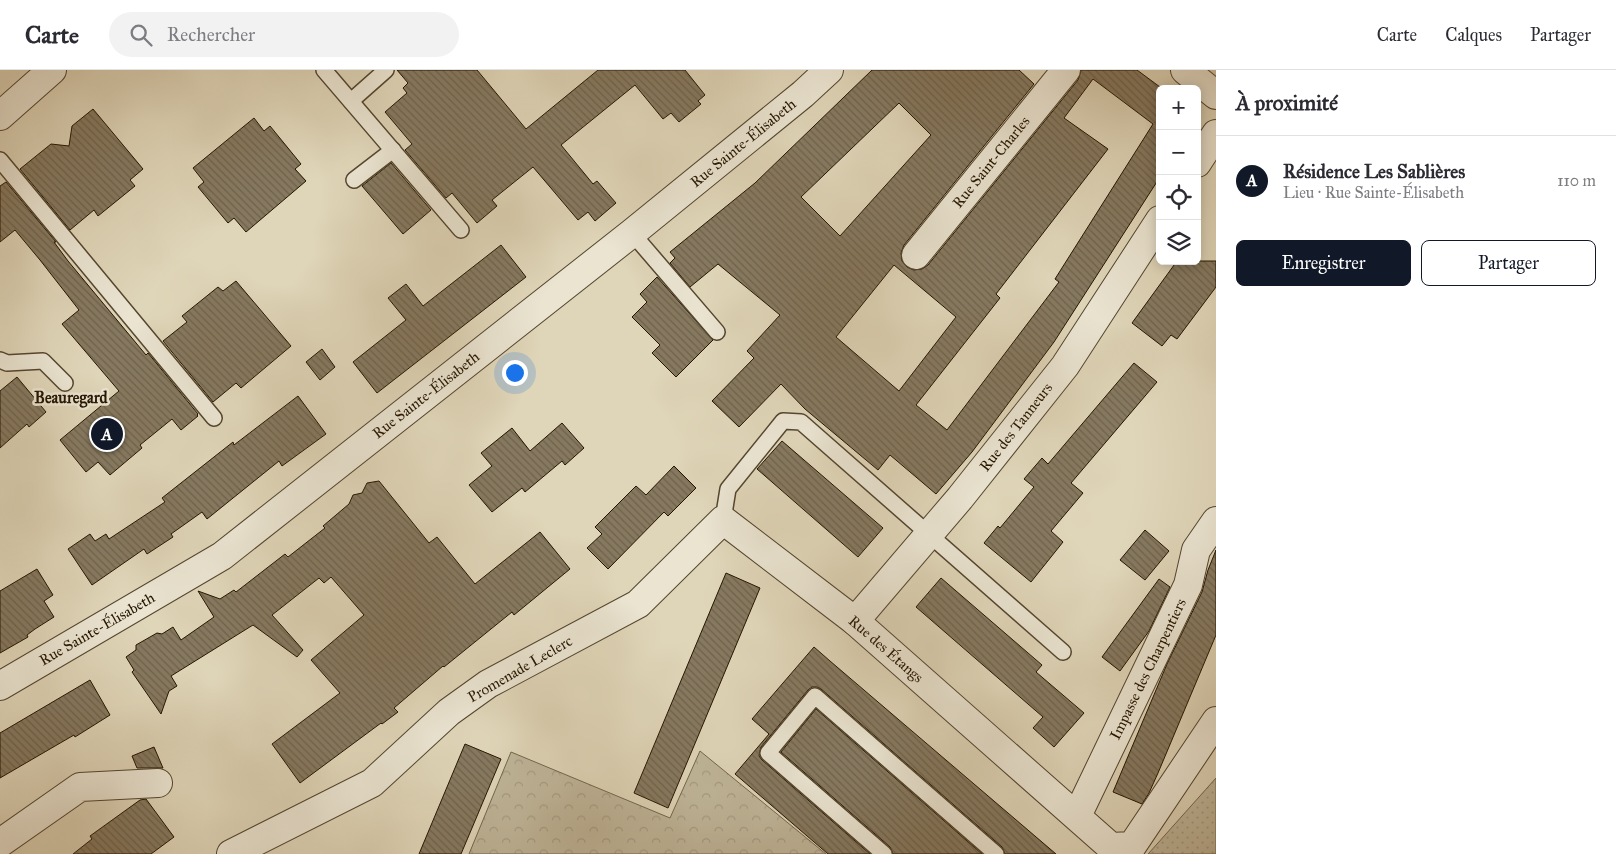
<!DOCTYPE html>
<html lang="fr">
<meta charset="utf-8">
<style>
:root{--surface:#fff;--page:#f2f2f3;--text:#2b2b33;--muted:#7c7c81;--line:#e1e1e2;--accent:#111827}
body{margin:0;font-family:"IM FELL Great Primer",serif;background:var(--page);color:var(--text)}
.controls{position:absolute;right:15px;top:15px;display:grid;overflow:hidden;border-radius:8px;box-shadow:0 2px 12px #0003}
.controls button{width:45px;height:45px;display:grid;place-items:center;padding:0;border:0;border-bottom:1px solid var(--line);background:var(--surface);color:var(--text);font:25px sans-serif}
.you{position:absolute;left:514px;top:302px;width:18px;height:18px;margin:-12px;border:4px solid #fff;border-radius:50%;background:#1a73e8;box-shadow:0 0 0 8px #1a73e833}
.badge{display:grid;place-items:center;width:32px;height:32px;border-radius:50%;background:var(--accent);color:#fff;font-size:16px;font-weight:700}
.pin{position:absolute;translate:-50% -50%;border:2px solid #fff;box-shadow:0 1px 5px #0006}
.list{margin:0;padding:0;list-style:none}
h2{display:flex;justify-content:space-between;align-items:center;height:65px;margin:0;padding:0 20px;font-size:21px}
h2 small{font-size:16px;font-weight:400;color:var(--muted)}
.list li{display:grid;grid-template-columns:32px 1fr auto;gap:15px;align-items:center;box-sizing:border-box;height:90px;padding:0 20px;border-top:1px solid var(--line)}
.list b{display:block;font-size:19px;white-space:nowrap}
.list p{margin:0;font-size:16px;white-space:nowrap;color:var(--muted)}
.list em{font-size:16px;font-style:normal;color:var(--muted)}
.actions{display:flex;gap:10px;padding:15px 20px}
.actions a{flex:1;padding:11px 0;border:1px solid var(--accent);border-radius:8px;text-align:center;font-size:18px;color:var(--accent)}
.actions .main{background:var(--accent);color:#fff}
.icon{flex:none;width:28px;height:28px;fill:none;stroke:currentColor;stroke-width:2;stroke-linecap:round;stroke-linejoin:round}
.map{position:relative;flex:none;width:1216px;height:784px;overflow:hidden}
header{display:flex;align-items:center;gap:30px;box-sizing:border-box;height:70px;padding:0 25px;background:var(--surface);border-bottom:1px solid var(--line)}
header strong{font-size:24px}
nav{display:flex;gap:28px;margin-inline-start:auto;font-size:18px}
.search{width:350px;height:45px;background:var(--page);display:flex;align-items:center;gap:12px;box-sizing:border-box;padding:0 18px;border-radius:28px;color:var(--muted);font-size:19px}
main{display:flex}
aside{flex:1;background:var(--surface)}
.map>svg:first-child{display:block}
.grass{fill:url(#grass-dots);stroke:#72664d}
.park{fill:url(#park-crowns);stroke:#72664d}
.building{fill:url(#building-back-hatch);stroke:#251601;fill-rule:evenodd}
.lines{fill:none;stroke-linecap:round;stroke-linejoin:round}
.service-casing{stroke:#54462f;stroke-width:18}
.minor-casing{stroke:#54462f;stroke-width:30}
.service{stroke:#eae4d1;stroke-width:15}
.minor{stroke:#eae4d1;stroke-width:28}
.labels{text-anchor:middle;stroke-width:5;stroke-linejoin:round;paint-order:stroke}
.street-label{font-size:15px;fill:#251601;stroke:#eae4d1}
.neighbourhood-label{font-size:16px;font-weight:bold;fill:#251601;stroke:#eae4d1}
</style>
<header>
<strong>Carte</strong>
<div class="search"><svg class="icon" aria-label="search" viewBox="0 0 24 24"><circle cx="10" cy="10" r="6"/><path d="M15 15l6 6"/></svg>Rechercher</div>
<nav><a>Carte</a><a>Calques</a><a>Partager</a></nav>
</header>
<main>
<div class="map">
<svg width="1216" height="784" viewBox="0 0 1216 784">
<defs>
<pattern id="grass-dots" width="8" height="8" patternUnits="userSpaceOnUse" patternTransform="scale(1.25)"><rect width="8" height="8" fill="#bfb599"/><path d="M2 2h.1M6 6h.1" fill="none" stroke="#a49b82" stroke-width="1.8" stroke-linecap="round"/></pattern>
<pattern id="park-crowns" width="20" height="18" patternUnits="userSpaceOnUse" patternTransform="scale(1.25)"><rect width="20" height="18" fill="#bfb599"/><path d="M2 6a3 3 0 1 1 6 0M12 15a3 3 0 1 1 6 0" fill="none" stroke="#a49b82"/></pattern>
<pattern id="building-back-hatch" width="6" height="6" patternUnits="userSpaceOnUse" patternTransform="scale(1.25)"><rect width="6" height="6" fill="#867960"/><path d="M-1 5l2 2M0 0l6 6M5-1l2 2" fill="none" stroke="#6d624d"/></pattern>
</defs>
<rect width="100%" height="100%" fill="#dfd5b8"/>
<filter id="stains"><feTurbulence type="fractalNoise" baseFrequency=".004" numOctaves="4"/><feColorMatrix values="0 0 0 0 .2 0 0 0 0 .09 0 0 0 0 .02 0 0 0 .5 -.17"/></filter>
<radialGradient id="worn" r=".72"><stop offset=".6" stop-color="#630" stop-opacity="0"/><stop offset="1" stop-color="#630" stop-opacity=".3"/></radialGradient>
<path class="grass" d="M1216,708V784H1148L1149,783Z"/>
<path class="park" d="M700,681L826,784H469L511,682L670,748Z"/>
<g class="building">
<path d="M397,0H477L526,59L598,0H685L705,25L698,31L701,34L679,52L671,43L663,49L635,15L561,75L593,114L597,111L616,133L595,151L588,142L578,150L533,97L492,130L497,136L477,153L452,123L446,128L405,80L412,74L385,42L407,23L403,18L408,13Z"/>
<path d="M872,0H1019L1034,14L904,175L901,183L902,191L907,197L914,200L922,199L928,195L1078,10L1081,0H1137L1160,17V107L1054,272L972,382L936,424L890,385L878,400L805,339L781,314L739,357L712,331L754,288L747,281L780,245L718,194L690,217L670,193L675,188L670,182L755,113ZM1093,9L1153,54L1055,209L1059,212L947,360L916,335L1000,228L996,224L1108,79L1064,48ZM899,33L931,65L840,166L801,127ZM894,195L956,247L899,321L836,267Z"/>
<path d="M93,39L143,99L130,110L135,116L98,146L94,140L70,160L20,99L51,74L69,76L72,56Z"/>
<path d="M254,48L264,61L270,56L301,94L295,99L306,111L246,162L234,148L228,153L198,117L204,112L193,98Z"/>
<path d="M391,93L431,140L403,164L362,116Z"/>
<path d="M6,112L56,172H54L68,191L146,285L148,283L198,344L197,345L198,346L181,360L172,349L140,375L142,378L110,405L98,392L86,402L60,370L119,321L62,254L79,240L40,190L15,160L0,172V116Z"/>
<path d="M501,175L526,207L377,323L353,292L406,250L388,228L406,214L423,236Z"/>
<path d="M1177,191H1216V217L1177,269L1171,265L1162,276L1132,253Z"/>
<path d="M657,207L713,270L676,307L652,283L660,275L632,247L647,232L640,224Z"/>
<path d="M236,211L291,276L241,318L236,313L213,332L163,271L187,252L182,246L218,217L223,221Z"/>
<path d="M322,279L335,297L320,310L306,292Z"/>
<path d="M1134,293L1157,312L1071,413L1083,423L1051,461L1063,472L1031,512L984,473L998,456L1000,458L1034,417L1024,409L1042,388L1048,394Z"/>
<path d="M17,307L46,342L29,357L27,354L0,378V321Z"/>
<path d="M298,326L326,364L282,396L279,391L207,449L202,442L171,464L173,467L147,484L144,479L92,515L68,479L90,464L95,471L106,464L109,469L165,432L162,428L233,372L234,375Z"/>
<path d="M562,353L584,378L565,395L562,391L525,422L522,418L492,442L469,415L492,396L481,383L512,358L530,381Z"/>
<path d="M782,371L883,458L858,487L757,399Z"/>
<path d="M674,396L696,418L668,446L664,442L608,499L587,478L602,464L595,457L636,416L646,425Z"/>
<path d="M379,411L429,473L437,467L475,514L540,462L570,499L514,545L512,542L444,597L443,596L394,638L398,642L382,654L381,653L300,713L272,674L340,623L311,590L364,545L331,507L324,513L319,508L272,545L303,580L297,587L253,555L171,606L177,616L169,621L161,644L132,602L134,600L126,587L136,580V575L157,563L162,564L173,557L181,570L214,547L198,521L220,529L234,520L236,522L285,484L288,487L325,458L323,456L349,434L353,425L362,423L367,413Z"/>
<path d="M1145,460L1169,481L1145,510L1120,490Z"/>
<path d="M1216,480V565L1158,703L1149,723L1142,734L1113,722L1167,594L1202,522L1208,500Z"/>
<path d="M37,499L53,525L44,531L54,547L35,559L27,565L28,567L0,583V521Z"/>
<path d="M726,503L760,518L668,738L634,723Z"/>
<path d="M941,508L1042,595L1036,602L1084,643L1054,677L1033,658L1043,647L916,537Z"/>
<path d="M1159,509L1170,517L1149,561L1120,601L1102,587Z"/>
<path d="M814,577L830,591L1056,784H1005L1002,777L821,619L817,617H812L808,620L761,677L759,686L762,690L870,784H828L735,704L769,664L752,649Z"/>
<path d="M90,610L110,645L75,667L74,665L0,708V663Z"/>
<path d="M816,639L982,784H893L890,777L781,682Z"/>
<path d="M465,674L501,689L472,758L461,784H419Z"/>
<path d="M154,677L163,698H137L132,686Z"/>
<path d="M146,729L174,767L151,784H73L92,769L90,766L140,730Z"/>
</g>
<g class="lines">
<defs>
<g id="service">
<path d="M324,0L461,160"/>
<path d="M351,31L386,0"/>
<path d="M0,90L214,348"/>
<path d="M354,110L393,80"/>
<path d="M632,163L717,262"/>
<path d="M0,290L7,293L43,291L65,313"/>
<path d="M723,450L728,419L783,351L801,352L1063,582"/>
<path d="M884,784L768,683L815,626L996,784"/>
</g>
<g id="minor">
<path d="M1185,0L1216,25"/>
<path d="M0,46L52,0"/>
<path d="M1197,93L1216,64"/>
<path d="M916,185L1066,0"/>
<path d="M855,551L960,428L1065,296L1160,150"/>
<path d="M0,616L222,486L632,163L803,24L829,0"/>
<path d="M1077,746L1188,515L1196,480L1216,451"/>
<path d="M0,773L80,717L158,713"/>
<path d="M231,784L372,713L449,642L488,614L638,534L723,450L855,551L1111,777L1132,776L1216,651"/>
</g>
</defs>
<use href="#service" class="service-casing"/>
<use href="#minor" class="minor-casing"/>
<use href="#service" class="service"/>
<use href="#minor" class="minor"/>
</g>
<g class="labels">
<g class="street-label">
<text transform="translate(743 73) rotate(-39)" y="5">Rue Sainte-Élisabeth</text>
<text transform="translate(991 92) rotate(-51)" y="5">Rue Saint-Charles</text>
<text transform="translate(426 325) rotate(-38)" y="5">Rue Sainte-Élisabeth</text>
<text transform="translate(1016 357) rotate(-52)" y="5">Rue des Tanneurs</text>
<text transform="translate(97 559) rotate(-30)" y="5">Rue Sainte-Élisabeth</text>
<text transform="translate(886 579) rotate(41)" y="5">Rue des Étangs</text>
<text transform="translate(520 599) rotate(-30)" y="5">Promenade Leclerc</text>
<text transform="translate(1148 599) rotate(-64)" y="5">Impasse des Charpentiers</text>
</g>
<g class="neighbourhood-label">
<text x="71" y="333">Beauregard</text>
</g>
</g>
<rect width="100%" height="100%" filter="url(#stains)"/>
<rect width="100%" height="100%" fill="url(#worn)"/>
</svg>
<div class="controls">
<button>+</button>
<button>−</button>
<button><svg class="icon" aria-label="locate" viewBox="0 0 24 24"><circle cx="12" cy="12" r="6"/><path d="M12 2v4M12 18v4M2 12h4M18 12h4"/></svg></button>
<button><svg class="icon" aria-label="layers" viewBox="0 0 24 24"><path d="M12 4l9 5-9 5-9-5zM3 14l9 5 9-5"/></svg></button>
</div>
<div class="you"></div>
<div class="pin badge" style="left:107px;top:364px">A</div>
</div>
<aside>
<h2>À proximité<small></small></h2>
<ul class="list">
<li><span class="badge">A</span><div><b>Résidence Les Sablières</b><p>Lieu · Rue Sainte-Élisabeth</p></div><em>110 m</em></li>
</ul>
<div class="actions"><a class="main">Enregistrer</a><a>Partager</a></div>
</aside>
</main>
